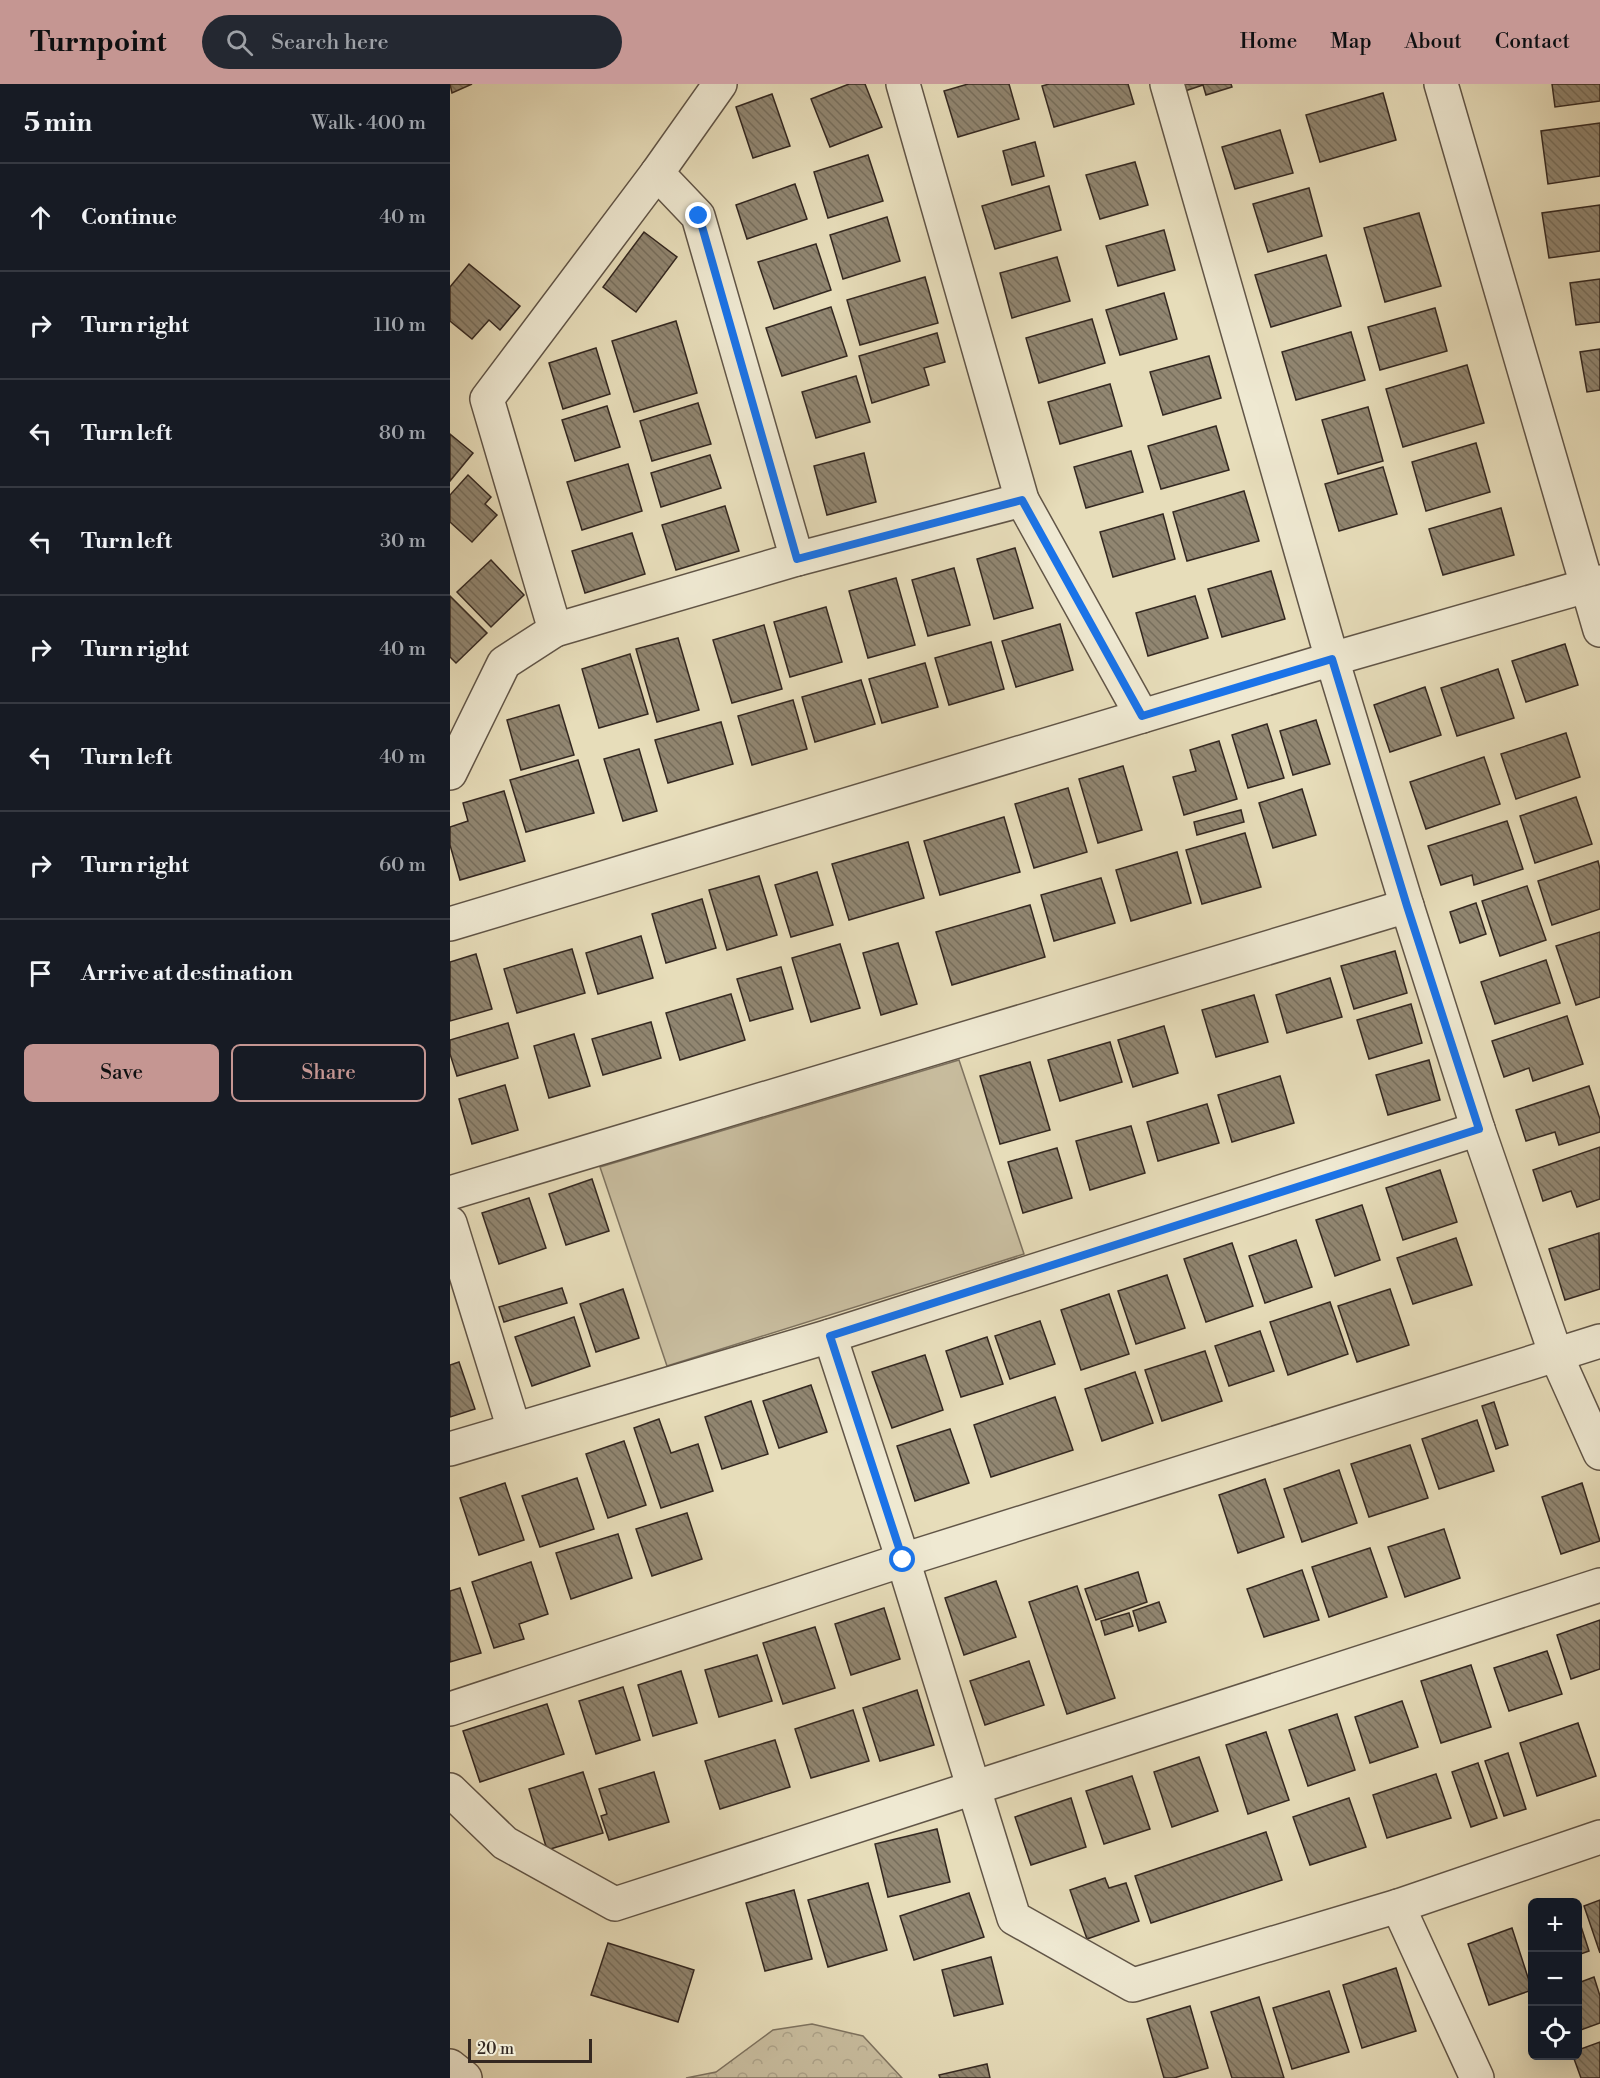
<!DOCTYPE html>
<meta charset="utf-8">
<style>
:root{--surface:#171b24;--page:#242831;--text:#f1f3f6;--muted:#9ea1a6;--line:#363941;--accent:#c59692}
body{margin:0;font-family:"Libre Bodoni",serif;background:var(--page);color:var(--text)}
.controls{position:absolute;right:18px;bottom:18px;display:grid;overflow:hidden;border-radius:9px;box-shadow:0 6px 24px #0002}
.controls button{width:54px;height:54px;display:grid;place-items:center;padding:0;border:0;border-bottom:2px solid var(--line);background:var(--surface);color:var(--text);font:30px sans-serif}
.scale{position:absolute;left:18px;bottom:15px;width:124px;box-sizing:border-box;padding-left:6px;border:3px solid #342821;border-top:0;font-size:16px;line-height:21px;white-space:nowrap;color:#342821;-webkit-text-stroke:4px #efe9d2;paint-order:stroke}
.stop{position:absolute;width:18px;height:18px;margin:-14px;border:4px solid #1a73e8;border-radius:50%;background:#fff}
.stop.end{background:#1a73e8;border-color:#fff;box-shadow:0 2px 6px #0008}
.list{margin:0;padding:0;list-style:none}
h2{display:flex;justify-content:space-between;align-items:center;height:78px;margin:0;padding:0 24px;font-size:26px}
h2 small{font-size:20px;font-weight:400;color:var(--muted)}
.list li{display:grid;grid-template-columns:39px 1fr auto;gap:18px;align-items:center;box-sizing:border-box;height:108px;padding:0 24px;border-top:2px solid var(--line)}
.list b{display:block;font-size:22px;white-space:nowrap}
.list em{font-size:20px;font-style:normal;color:var(--muted)}
.actions{display:flex;gap:12px;padding:18px 24px}
.actions a{flex:1;padding:14px 0;border:2px solid var(--accent);border-radius:9px;text-align:center;font-size:21px;color:var(--accent)}
.actions .main{background:var(--accent);color:#111}
.icon{flex:none;width:33px;height:33px;fill:none;stroke:currentColor;stroke-width:2;stroke-linecap:round;stroke-linejoin:round}
.map{position:relative;flex:none;width:1150px;height:1994px;overflow:hidden}
header{display:flex;align-items:center;gap:36px;box-sizing:border-box;height:84px;padding:0 30px;background:var(--accent);color:#111}
header strong{font-size:28px}
nav{display:flex;gap:33px;margin-inline-start:auto;font-size:21px}
.search{width:420px;height:54px;background:var(--page);display:flex;align-items:center;gap:15px;box-sizing:border-box;padding:0 21px;border-radius:33px;color:var(--muted);font-size:22px}
main{display:flex}
aside{flex:1;background:var(--surface)}
.map>svg:first-child{display:block}
.forest{fill:url(#forest-crowns);stroke:#7e7360;stroke-width:1.5}
.park{fill:#c9bea0;stroke:#7e7360;stroke-width:1.5}
.building{fill:url(#building-back-hatch);stroke:#342821;stroke-width:1.5}
.lines{fill:none;stroke-linecap:round;stroke-linejoin:round}
.minor-casing{stroke:#615547;stroke-width:36}
.tertiary-casing{stroke:#615547;stroke-width:36}
.minor{stroke:#efe9d2;stroke-width:33}
.tertiary{stroke:#efe9d2;stroke-width:33}
.route{stroke:#1a73e8;stroke-width:8}
</style>
<header>
<strong>Turnpoint</strong>
<div class="search"><svg class="icon" aria-label="search" viewBox="0 0 24 24"><circle cx="10" cy="10" r="6"/><path d="M15 15l6 6"/></svg>Search here</div>
<nav><a>Home</a><a>Map</a><a>About</a><a>Contact</a></nav>
</header>
<main>
<aside>
<h2>5 min<small>Walk · 400 m</small></h2>
<ul class="list">
<li><svg class="icon" aria-label="ahead" viewBox="0 0 24 24"><path d="M12 20V5M6 11l6-6 6 6"/></svg><div><b>Continue</b></div><em>40 m</em></li>
<li><svg class="icon" aria-label="right" viewBox="0 0 24 24"><path d="M7 20v-9h11M14 6l5 5-5 5"/></svg><div><b>Turn right</b></div><em>110 m</em></li>
<li><svg class="icon" aria-label="left" viewBox="0 0 24 24"><path d="M17 20v-9H6M10 6l-5 5 5 5"/></svg><div><b>Turn left</b></div><em>80 m</em></li>
<li><svg class="icon" aria-label="left" viewBox="0 0 24 24"><path d="M17 20v-9H6M10 6l-5 5 5 5"/></svg><div><b>Turn left</b></div><em>30 m</em></li>
<li><svg class="icon" aria-label="right" viewBox="0 0 24 24"><path d="M7 20v-9h11M14 6l5 5-5 5"/></svg><div><b>Turn right</b></div><em>40 m</em></li>
<li><svg class="icon" aria-label="left" viewBox="0 0 24 24"><path d="M17 20v-9H6M10 6l-5 5 5 5"/></svg><div><b>Turn left</b></div><em>40 m</em></li>
<li><svg class="icon" aria-label="right" viewBox="0 0 24 24"><path d="M7 20v-9h11M14 6l5 5-5 5"/></svg><div><b>Turn right</b></div><em>60 m</em></li>
<li><svg class="icon" aria-label="arrive" viewBox="0 0 24 24"><path d="M6 21V4h12l-3 4 3 4H6"/></svg><div><b>Arrive at destination</b></div></li>
</ul>
<div class="actions"><a class="main">Save</a><a>Share</a></div>
</aside>
<div class="map">
<svg width="1150" height="1994" viewBox="0 0 1150 1994">
<defs>
<pattern id="forest-crowns" width="20" height="18" patternUnits="userSpaceOnUse" patternTransform="scale(1.5)"><rect width="20" height="18" fill="#c9bea0"/><path d="M2 6a3 3 0 1 1 6 0M12 15a3 3 0 1 1 6 0" fill="none" stroke="#ada38a"/></pattern>
<pattern id="building-back-hatch" width="6" height="6" patternUnits="userSpaceOnUse" patternTransform="scale(1.5)"><rect width="6" height="6" fill="#918671"/><path d="M-1 5l2 2M0 0l6 6M5-1l2 2" fill="none" stroke="#776e5c"/></pattern>
</defs>
<rect width="100%" height="100%" fill="#e7ddba"/>
<filter id="stains"><feTurbulence type="fractalNoise" baseFrequency=".00333" numOctaves="4"/><feColorMatrix values="0 0 0 0 .2 0 0 0 0 .09 0 0 0 0 .02 0 0 0 .5 -.17"/></filter>
<radialGradient id="worn" r=".72"><stop offset=".6" stop-color="#630" stop-opacity="0"/><stop offset="1" stop-color="#630" stop-opacity=".3"/></radialGradient>
<path class="forest" d="M362,1940L413,1952L452,1994H236L266,1988L323,1946Z"/>
<path class="park" d="M509,976L574,1170L217,1282L150,1083Z"/>
<g class="building">
<path d="M0,0H22L2,9Z"/>
<path d="M399,0H415L432,43L380,63L361,15Z"/>
<path d="M518,0H559L569,35L508,53L494,7Z"/>
<path d="M599,0H678L684,20L604,43L592,2Z"/>
<path d="M733,0H781L782,3L756,11L753,1L735,7Z"/>
<path d="M1102,0H1150V17L1105,23Z"/>
<path d="M933,9L946,56L870,78L856,31Z"/>
<path d="M322,10L340,62L303,74L286,23Z"/>
<path d="M1150,39V92L1098,100L1091,47Z"/>
<path d="M830,46L843,89L785,105L772,63Z"/>
<path d="M585,58L594,92L562,101L553,67Z"/>
<path d="M418,71L433,117L378,134L364,88Z"/>
<path d="M685,78L698,121L650,135L636,91Z"/>
<path d="M345,100L357,135L297,155L286,121Z"/>
<path d="M599,102L611,146L545,165L532,122Z"/>
<path d="M859,104L872,152L818,168L803,120Z"/>
<path d="M1150,121V167L1099,174L1092,129Z"/>
<path d="M969,129L991,202L935,218L914,144Z"/>
<path d="M437,133L450,177L393,195L380,151Z"/>
<path d="M714,146L725,186L668,202L656,162Z"/>
<path d="M194,148L227,173L186,228L153,203Z"/>
<path d="M366,160L381,206L324,225L308,178Z"/>
<path d="M876,171L891,222L821,243L805,191Z"/>
<path d="M607,173L620,217L562,234L550,189Z"/>
<path d="M19,180L70,222L50,246L39,236L22,255L0,237V203Z"/>
<path d="M475,193L488,239L410,261L397,216Z"/>
<path d="M1150,195V238L1126,241L1120,199Z"/>
<path d="M714,209L727,255L670,271L656,226Z"/>
<path d="M381,223L397,272L332,292L316,244Z"/>
<path d="M985,224L997,267L930,286L918,243Z"/>
<path d="M642,235L655,279L589,299L576,254Z"/>
<path d="M226,237L247,309L184,328L162,257Z"/>
<path d="M901,248L915,296L846,316L832,268Z"/>
<path d="M487,249L495,278L474,284L479,301L422,319L409,272Z"/>
<path d="M146,264L160,310L113,325L99,279Z"/>
<path d="M1150,265V306L1137,308L1130,268Z"/>
<path d="M759,272L771,314L713,331L700,288Z"/>
<path d="M1017,281L1034,339L953,363L936,305Z"/>
<path d="M406,292L420,338L366,354L352,308Z"/>
<path d="M660,300L672,342L610,360L598,318Z"/>
<path d="M248,319L261,360L202,377L190,337Z"/>
<path d="M157,322L170,363L125,377L112,336Z"/>
<path d="M918,323L933,377L888,390L872,336Z"/>
<path d="M766,342L779,386L711,405L698,362Z"/>
<path d="M0,350L23,369L0,397Z"/>
<path d="M1026,359L1040,408L976,427L962,378Z"/>
<path d="M681,367L693,408L636,424L624,383Z"/>
<path d="M414,369L426,418L377,431L364,382Z"/>
<path d="M260,371L271,404L211,423L201,389Z"/>
<path d="M178,380L192,427L132,446L117,398Z"/>
<path d="M933,383L947,430L889,447L875,400Z"/>
<path d="M18,391L41,413L35,420L47,431L22,458L0,438V411Z"/>
<path d="M794,407L809,457L737,477L723,428Z"/>
<path d="M275,422L289,467L226,486L212,441Z"/>
<path d="M1051,424L1064,471L993,491L979,445Z"/>
<path d="M713,430L725,475L663,493L650,448Z"/>
<path d="M182,449L195,490L135,509L122,467Z"/>
<path d="M565,464L583,524L544,535L527,475Z"/>
<path d="M41,476L74,511L41,543L7,508Z"/>
<path d="M504,484L520,541L478,552L462,496Z"/>
<path d="M821,487L835,535L772,553L758,505Z"/>
<path d="M446,494L465,561L418,574L399,507Z"/>
<path d="M0,512L37,549L6,579L0,573Z"/>
<path d="M745,512L758,554L698,572L686,529Z"/>
<path d="M376,523L392,578L340,593L324,538Z"/>
<path d="M610,540L623,586L566,603L552,557Z"/>
<path d="M314,541L332,605L282,619L263,556Z"/>
<path d="M228,554L249,626L207,638L186,565Z"/>
<path d="M541,558L554,605L499,621L485,574Z"/>
<path d="M1115,560L1128,601L1076,618L1062,577Z"/>
<path d="M180,570L198,630L149,644L132,585Z"/>
<path d="M475,579L488,623L432,639L419,595Z"/>
<path d="M1048,585L1064,634L1007,652L991,604Z"/>
<path d="M411,596L425,640L365,658L352,613Z"/>
<path d="M975,603L991,651L940,668L924,621Z"/>
<path d="M343,616L357,665L302,681L288,632Z"/>
<path d="M109,621L124,671L71,686L57,636Z"/>
<path d="M866,636L880,680L843,691L830,647Z"/>
<path d="M271,638L283,680L218,699L205,656Z"/>
<path d="M817,640L834,694L798,704L782,651Z"/>
<path d="M1116,649L1130,693L1066,715L1051,670Z"/>
<path d="M769,657L787,715L734,731L723,693L746,687L740,666Z"/>
<path d="M189,665L207,727L173,737L154,675Z"/>
<path d="M1034,673L1050,720L976,745L960,698Z"/>
<path d="M128,676L144,729L76,748L60,696Z"/>
<path d="M673,682L692,746L648,759L629,695Z"/>
<path d="M618,704L637,768L584,784L565,720Z"/>
<path d="M852,705L866,751L823,764L809,719Z"/>
<path d="M54,707L75,777L10,796L0,761V743L18,737L13,719Z"/>
<path d="M1126,713L1142,760L1085,779L1070,732Z"/>
<path d="M791,726L794,738L747,751L744,738Z"/>
<path d="M554,733L570,788L490,811L474,757Z"/>
<path d="M1057,737L1073,785L1024,801L1022,791L991,801L978,762Z"/>
<path d="M795,749L811,803L752,820L736,766Z"/>
<path d="M458,758L474,814L399,836L382,780Z"/>
<path d="M727,768L741,819L681,837L666,786Z"/>
<path d="M1148,777L1150,785V825L1102,841L1088,797Z"/>
<path d="M367,788L383,841L341,853L325,801Z"/>
<path d="M309,792L327,851L277,866L259,806Z"/>
<path d="M651,794L665,839L604,857L591,811Z"/>
<path d="M1077,802L1096,856L1050,872L1032,817Z"/>
<path d="M252,815L266,864L216,879L202,830Z"/>
<path d="M1026,819L1036,850L1010,859L1000,828Z"/>
<path d="M580,821L595,873L502,901L486,848Z"/>
<path d="M1150,848V913L1126,921L1106,862Z"/>
<path d="M191,852L203,894L148,910L136,869Z"/>
<path d="M448,859L467,920L431,931L413,869Z"/>
<path d="M390,860L410,924L361,938L342,874Z"/>
<path d="M122,865L135,909L67,929L54,885Z"/>
<path d="M945,867L957,909L904,925L891,882Z"/>
<path d="M26,870L42,925L0,937V878Z"/>
<path d="M1096,876L1110,919L1045,940L1031,898Z"/>
<path d="M331,883L343,925L300,937L287,895Z"/>
<path d="M880,894L892,933L837,949L826,911Z"/>
<path d="M281,910L295,956L230,976L216,929Z"/>
<path d="M804,911L818,958L766,973L752,926Z"/>
<path d="M961,920L972,959L919,975L907,936Z"/>
<path d="M1117,932L1133,980L1083,997L1079,984L1054,993L1042,957Z"/>
<path d="M201,938L211,974L153,991L142,955Z"/>
<path d="M58,939L68,974L7,992L0,970V956Z"/>
<path d="M714,942L728,989L683,1003L668,956Z"/>
<path d="M124,950L140,1002L99,1014L84,962Z"/>
<path d="M660,958L672,998L610,1017L598,976Z"/>
<path d="M979,976L990,1016L938,1031L926,991Z"/>
<path d="M580,978L600,1046L550,1060L530,992Z"/>
<path d="M830,992L844,1039L782,1058L768,1011Z"/>
<path d="M55,1001L68,1046L22,1060L9,1015Z"/>
<path d="M1139,1002L1150,1035V1048L1109,1061L1105,1048L1076,1057L1066,1026Z"/>
<path d="M757,1020L769,1059L708,1077L697,1038Z"/>
<path d="M681,1042L695,1089L640,1106L626,1057Z"/>
<path d="M1150,1063V1115L1127,1123L1121,1107L1093,1117L1083,1086Z"/>
<path d="M607,1064L622,1114L573,1129L558,1078Z"/>
<path d="M990,1086L1007,1138L953,1156L936,1104Z"/>
<path d="M142,1095L159,1147L116,1161L99,1110Z"/>
<path d="M79,1114L96,1164L49,1180L32,1129Z"/>
<path d="M912,1121L930,1176L885,1192L866,1136Z"/>
<path d="M1149,1149L1150,1205L1115,1216L1099,1165Z"/>
<path d="M1006,1154L1022,1201L963,1220L947,1174Z"/>
<path d="M846,1156L862,1203L815,1219L799,1172Z"/>
<path d="M782,1159L803,1222L756,1238L734,1175Z"/>
<path d="M717,1191L735,1244L686,1260L668,1207Z"/>
<path d="M112,1204L117,1219L54,1238L49,1223Z"/>
<path d="M173,1205L189,1254L146,1268L130,1220Z"/>
<path d="M940,1205L959,1261L907,1278L888,1222Z"/>
<path d="M659,1210L679,1270L631,1286L611,1226Z"/>
<path d="M880,1218L898,1270L838,1291L820,1238Z"/>
<path d="M124,1233L140,1282L82,1302L65,1253Z"/>
<path d="M590,1237L605,1280L560,1295L545,1252Z"/>
<path d="M810,1247L824,1287L779,1302L765,1262Z"/>
<path d="M537,1253L553,1300L511,1313L496,1267Z"/>
<path d="M755,1267L772,1317L712,1337L695,1286Z"/>
<path d="M475,1271L493,1326L442,1344L422,1288Z"/>
<path d="M9,1278L25,1325L0,1333V1281Z"/>
<path d="M685,1288L703,1339L652,1357L635,1305Z"/>
<path d="M361,1301L377,1348L329,1364L313,1317Z"/>
<path d="M605,1313L623,1366L541,1393L524,1341Z"/>
<path d="M301,1317L318,1370L272,1385L255,1333Z"/>
<path d="M1044,1318L1058,1361L1046,1365L1032,1322Z"/>
<path d="M209,1335L221,1369L248,1360L263,1407L211,1424L184,1344Z"/>
<path d="M1027,1336L1044,1387L989,1405L972,1355Z"/>
<path d="M500,1345L519,1399L465,1417L447,1362Z"/>
<path d="M174,1357L196,1421L158,1434L136,1370Z"/>
<path d="M960,1361L978,1414L919,1433L901,1380Z"/>
<path d="M889,1386L907,1439L852,1458L834,1405Z"/>
<path d="M127,1394L144,1445L90,1463L72,1412Z"/>
<path d="M815,1395L834,1453L788,1469L769,1411Z"/>
<path d="M55,1399L74,1456L29,1471L10,1414Z"/>
<path d="M1132,1399L1150,1457L1111,1470L1092,1413Z"/>
<path d="M237,1429L252,1475L202,1492L186,1445Z"/>
<path d="M994,1445L1010,1494L955,1513L938,1463Z"/>
<path d="M168,1450L182,1494L121,1515L106,1469Z"/>
<path d="M920,1464L937,1513L879,1533L862,1483Z"/>
<path d="M81,1478L98,1530L69,1540L74,1555L44,1564L22,1498Z"/>
<path d="M852,1486L869,1536L814,1553L797,1505Z"/>
<path d="M688,1488L697,1518L646,1536L635,1505Z"/>
<path d="M546,1497L566,1553L514,1571L495,1514Z"/>
<path d="M627,1502L665,1614L617,1630L579,1518Z"/>
<path d="M10,1504L31,1569L0,1578V1507Z"/>
<path d="M709,1518L716,1538L689,1547L683,1527Z"/>
<path d="M434,1524L450,1575L401,1591L385,1540Z"/>
<path d="M679,1529L683,1542L655,1551L651,1537Z"/>
<path d="M1150,1536V1585L1121,1595L1107,1551Z"/>
<path d="M365,1543L385,1604L333,1620L313,1559Z"/>
<path d="M1097,1567L1112,1610L1059,1627L1044,1584Z"/>
<path d="M307,1571L322,1617L269,1633L255,1586Z"/>
<path d="M579,1577L594,1621L535,1641L520,1597Z"/>
<path d="M1021,1581L1041,1643L991,1659L971,1597Z"/>
<path d="M231,1587L247,1639L203,1652L188,1601Z"/>
<path d="M173,1603L190,1656L146,1670L129,1617Z"/>
<path d="M467,1606L484,1661L430,1677L413,1624Z"/>
<path d="M952,1617L968,1663L920,1679L905,1633Z"/>
<path d="M97,1620L114,1670L30,1698L13,1647Z"/>
<path d="M403,1626L419,1677L361,1694L345,1645Z"/>
<path d="M887,1630L905,1686L858,1702L839,1646Z"/>
<path d="M1128,1639L1146,1692L1087,1712L1070,1659Z"/>
<path d="M816,1648L839,1716L798,1730L776,1661Z"/>
<path d="M325,1656L340,1703L270,1725L255,1677Z"/>
<path d="M1058,1669L1076,1725L1054,1732L1035,1677Z"/>
<path d="M749,1673L768,1727L722,1743L704,1688Z"/>
<path d="M1028,1679L1047,1734L1021,1743L1002,1688Z"/>
<path d="M133,1688L153,1749L97,1766L79,1705Z"/>
<path d="M204,1688L219,1738L159,1756L151,1732L157,1730L149,1705Z"/>
<path d="M986,1690L1001,1734L937,1754L923,1711Z"/>
<path d="M682,1692L700,1745L654,1760L636,1707Z"/>
<path d="M621,1714L636,1763L581,1781L565,1733Z"/>
<path d="M899,1714L916,1763L860,1781L843,1733Z"/>
<path d="M487,1745L500,1798L438,1813L425,1760Z"/>
<path d="M816,1748L832,1796L701,1839L685,1792Z"/>
<path d="M655,1794L659,1804L676,1799L689,1837L637,1855L620,1806Z"/>
<path d="M418,1799L437,1866L378,1883L358,1816Z"/>
<path d="M344,1806L362,1875L315,1887L296,1819Z"/>
<path d="M519,1809L534,1853L464,1876L450,1832Z"/>
<path d="M1150,1816V1869L1134,1822Z"/>
<path d="M1128,1833L1139,1867L1128,1871Z"/>
<path d="M1062,1844L1082,1906L1039,1921L1018,1860Z"/>
<path d="M158,1859L244,1886L228,1938L141,1911Z"/>
<path d="M541,1873L553,1920L504,1932L492,1886Z"/>
<path d="M946,1884L966,1947L912,1964L893,1901Z"/>
<path d="M1144,1893L1150,1912V1939L1128,1947V1899Z"/>
<path d="M879,1907L899,1968L842,1985L823,1924Z"/>
<path d="M809,1913L834,1994H782L761,1928Z"/>
<path d="M740,1922L758,1984L724,1994H714L697,1935Z"/>
<path d="M1150,1958V1994H1131L1123,1972H1128V1966Z"/>
<path d="M537,1980L540,1994H490L489,1991Z"/>
</g>
<g class="lines">
<defs>
<g id="minor">
<path d="M453,0L572,416L692,632"/>
<path d="M717,0L882,575L957,822L1028,1045L1106,1271L1150,1369"/>
<path d="M207,89L248,132L347,475"/>
<path d="M105,546L347,475L572,416"/>
<path d="M0,689L54,579L105,546L37,315L207,89L270,0"/>
<path d="M0,840L882,575L1150,498"/>
<path d="M0,1109L957,822"/>
<path d="M0,1139L64,1345"/>
<path d="M380,1252L453,1476L564,1834L683,1901L948,1822L1150,1753"/>
<path d="M0,1365L380,1252L1028,1045"/>
<path d="M0,1625L453,1476L1150,1257"/>
<path d="M0,1706L55,1759L165,1820L1150,1501"/>
<path d="M948,1822L1027,1994"/>
<path d="M0,1982L15,1994"/>
</g>
<path id="tertiary" d="M991,0L1150,546"/>
</defs>
<use href="#minor" class="minor-casing"/>
<use href="#tertiary" class="tertiary-casing"/>
<use href="#minor" class="minor"/>
<use href="#tertiary" class="tertiary"/>
</g>
<g class="lines">
<path class="route" d="M249,132L347,475L572,416L692,632L882,575L957,822L1029,1045L380,1252L453,1476"/>
</g>
<rect width="100%" height="100%" filter="url(#stains)"/>
<rect width="100%" height="100%" fill="url(#worn)"/>
</svg>
<div class="controls">
<button>+</button>
<button>−</button>
<button><svg class="icon" aria-label="locate" viewBox="0 0 24 24"><circle cx="12" cy="12" r="6"/><path d="M12 2v4M12 18v4M2 12h4M18 12h4"/></svg></button>
</div>
<div class="scale">20 m</div>
<div class="stop" style="left:453px;top:1476px"></div>
<div class="stop end" style="left:249px;top:132px"></div>
</div>
</main>
